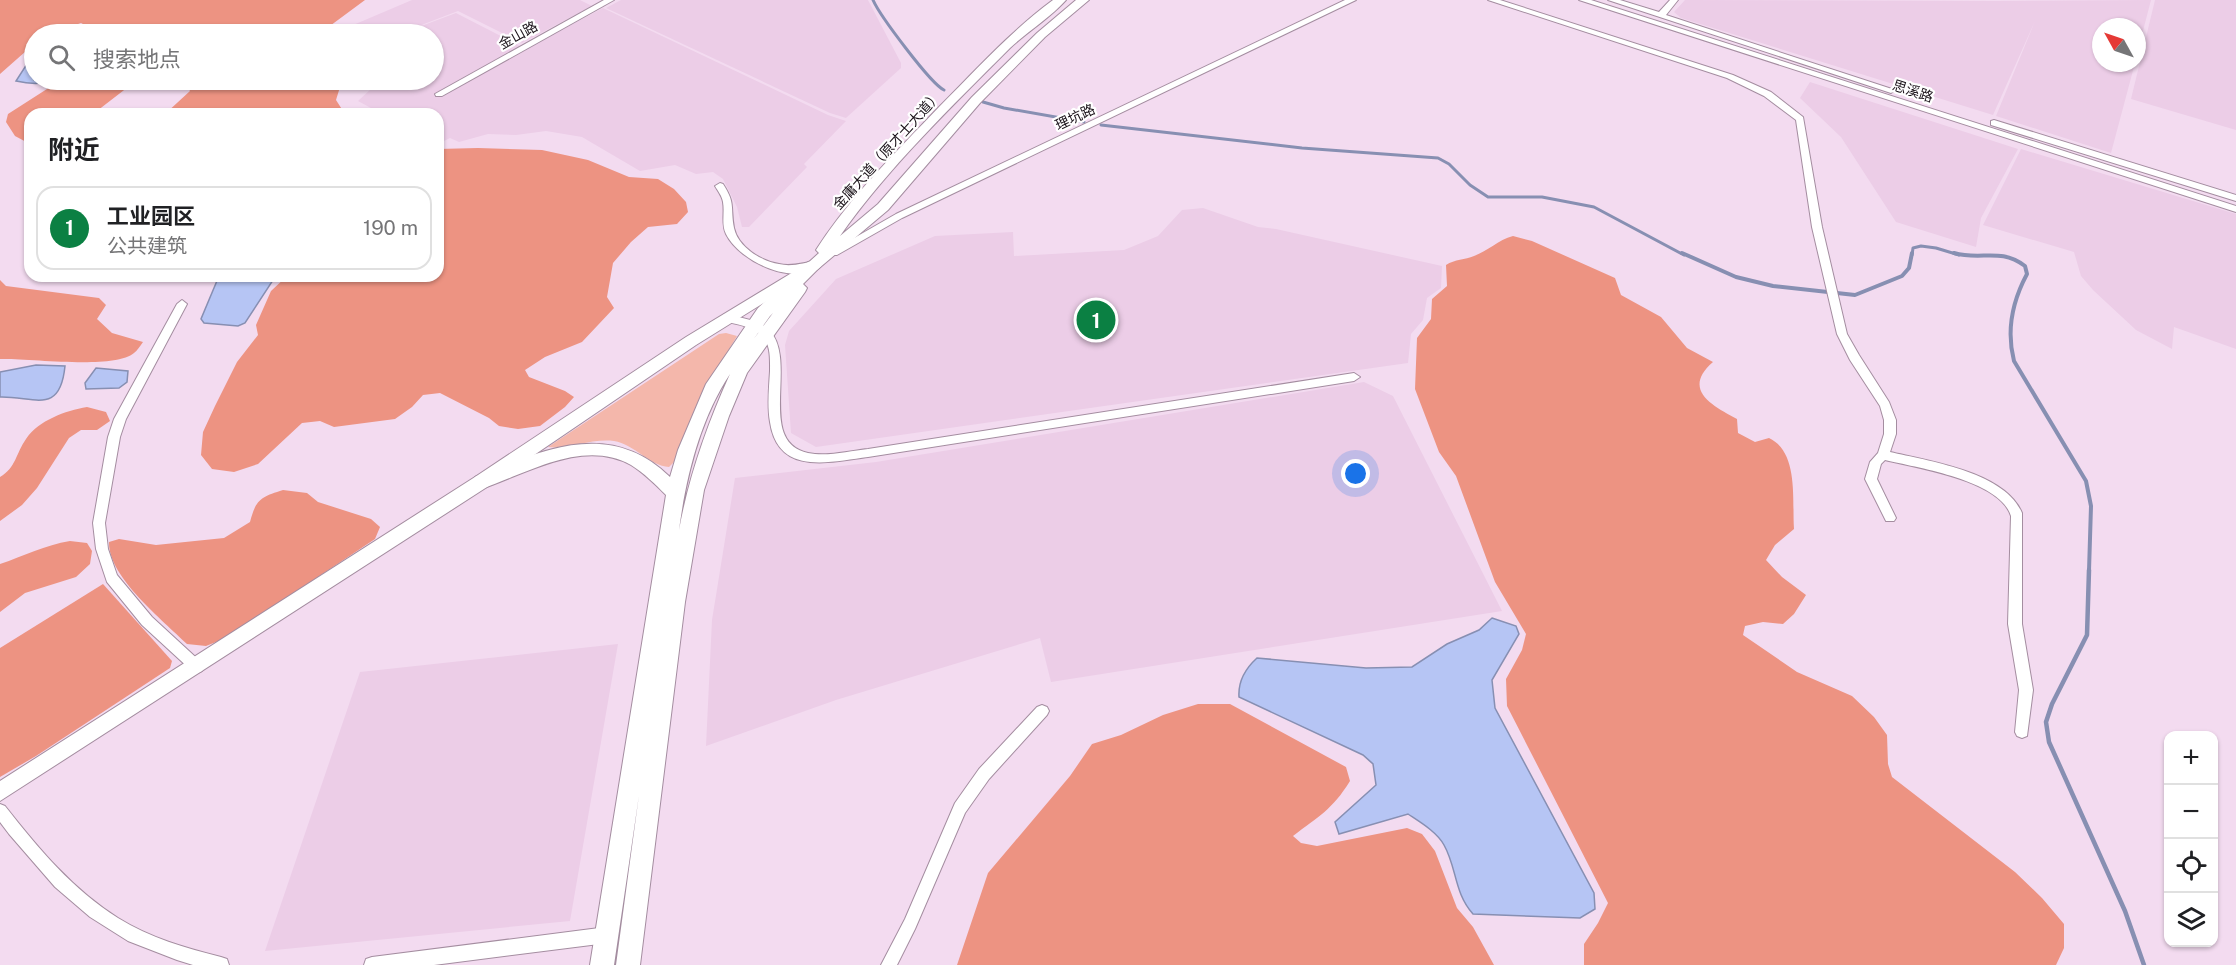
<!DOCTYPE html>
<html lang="zh">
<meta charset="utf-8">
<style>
:root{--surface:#fff;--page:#f2f2f2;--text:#202124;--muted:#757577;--line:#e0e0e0;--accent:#0b8043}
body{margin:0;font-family:"Public Sans","Noto Sans SC",sans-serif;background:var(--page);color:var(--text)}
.controls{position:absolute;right:18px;bottom:18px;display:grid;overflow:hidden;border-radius:12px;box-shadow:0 2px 4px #0004}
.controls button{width:54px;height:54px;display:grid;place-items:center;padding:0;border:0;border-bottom:2px solid var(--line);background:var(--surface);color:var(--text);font:30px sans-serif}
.compass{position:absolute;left:2092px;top:18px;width:54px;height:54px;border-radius:50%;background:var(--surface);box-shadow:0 2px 4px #0004;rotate:310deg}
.you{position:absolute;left:1356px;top:474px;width:21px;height:21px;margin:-15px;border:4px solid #fff;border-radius:50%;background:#1a73e8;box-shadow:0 0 0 9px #1a73e833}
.badge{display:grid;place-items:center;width:39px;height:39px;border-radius:50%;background:var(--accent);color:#fff;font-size:20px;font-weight:700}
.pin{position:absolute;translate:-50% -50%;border:3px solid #fff;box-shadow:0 2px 6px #0006}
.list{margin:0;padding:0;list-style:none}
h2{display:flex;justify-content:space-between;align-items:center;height:78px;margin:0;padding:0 24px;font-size:26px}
h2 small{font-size:20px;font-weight:400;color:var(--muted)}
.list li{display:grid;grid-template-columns:39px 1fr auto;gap:18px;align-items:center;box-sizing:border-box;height:84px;margin:0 12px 12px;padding:0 12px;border:2px solid var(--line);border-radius:18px}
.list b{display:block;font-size:22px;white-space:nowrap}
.list p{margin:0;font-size:20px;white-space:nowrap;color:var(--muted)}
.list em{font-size:20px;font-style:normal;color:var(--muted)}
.icon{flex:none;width:33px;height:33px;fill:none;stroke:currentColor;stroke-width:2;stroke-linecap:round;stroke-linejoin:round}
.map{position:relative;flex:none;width:2236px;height:965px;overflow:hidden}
.search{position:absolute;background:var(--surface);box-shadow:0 2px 4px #0004;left:24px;top:24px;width:420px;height:66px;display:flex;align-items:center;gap:15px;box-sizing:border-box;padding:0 21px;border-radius:33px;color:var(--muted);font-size:22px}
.panel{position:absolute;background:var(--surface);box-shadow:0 2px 4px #0004;left:24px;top:108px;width:420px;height:174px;border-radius:18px}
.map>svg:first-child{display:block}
.built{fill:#eccde7}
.green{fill:#f4b7ab}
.forest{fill:#ed9382}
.water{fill:#b6c5f4;stroke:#878fb2;stroke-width:1.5}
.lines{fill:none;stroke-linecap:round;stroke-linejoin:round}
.stream-far2{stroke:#878fb2;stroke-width:3}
.stream-far1{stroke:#878fb2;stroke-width:4}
.stream{stroke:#878fb2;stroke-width:4.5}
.minor-casing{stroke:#a48da0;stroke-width:2}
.major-casing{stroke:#a48da0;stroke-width:2}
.highway-casing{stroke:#a48da0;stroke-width:2}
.minor{fill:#fff;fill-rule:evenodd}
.major{fill:#fff;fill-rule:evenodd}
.highway{fill:#fff;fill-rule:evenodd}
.labels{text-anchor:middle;stroke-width:4.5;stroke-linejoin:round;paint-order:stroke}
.far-street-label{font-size:14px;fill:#191118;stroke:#fff}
</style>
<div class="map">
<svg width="2236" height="965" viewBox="0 0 2236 965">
<rect width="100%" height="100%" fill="#f3dbf0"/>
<g class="built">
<path d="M412,0H580L592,6L522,43L458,11L398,34H332Z"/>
<path d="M621,0H868L901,63V68L846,118L830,113L606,8Z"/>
<path d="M1685,0L1996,1L2151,0L2137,54V27H2101V63H2135L2111,153L1996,116L2035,21L1993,115L1681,18L1674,12Z"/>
<path d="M2155,0H2236V130L2131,99Z"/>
<path d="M603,8L828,115L846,121L804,164L807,167L749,227H742L737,207L723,179L713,172L696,174L675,165L640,171L582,137L546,131L516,135L488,134L459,142L450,138L440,143L438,114H382L358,101L372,88L362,80H434V34H400L456,13L526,49Z"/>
<path d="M1810,82L2018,149L1981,218L1976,247L1896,222L1841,137L1800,98Z"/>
<path d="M2021,149L2236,214V349L2174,327L2172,349L2136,330L2093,290L2081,276L2074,252L1983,225Z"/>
<path d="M1203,208L1258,227L1276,229L1442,266L1441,288L1427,298L1423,320L1411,334L1408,363L816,447L791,433L785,345L789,331L836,279L935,236L1013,232L1014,256L1124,250L1158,236L1182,210Z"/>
<path d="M1364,382L1393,396L1502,611L1051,682L1040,638L836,700L706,746L712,620L735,478L876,462Z"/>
<path d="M618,644L570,921L265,951L360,672Z"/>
</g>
<path class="green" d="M726,333L737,336L707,386L675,461L669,467C650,466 634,444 614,441C591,438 567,450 548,447L719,334Z"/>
<g class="forest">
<path d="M0,0H365L319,34H219L215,31L200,34H95V30L81,23L49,34H34V44L0,74Z"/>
<path d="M61,80H143L128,87L93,114H30V144L15,136L6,122L8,114Z"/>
<path d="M193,80H335L340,87L336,100L345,114H165L190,91L187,86Z"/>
<path d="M478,148L542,150L588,160L629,177L658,179L674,189L686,202L688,212L677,224L648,227L631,242L613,263L607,297L614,308L582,342L545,357L525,370L529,377L565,391L574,397L565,407L540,426L518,429L499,426L489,418L440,393L423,395L412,407L395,419L334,427L320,421L302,423L258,464L234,472L212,469L201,455L203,432L215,406L237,362L258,335L256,325L271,291L287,276H438V149Z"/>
<path d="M1513,236L1532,241L1615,278L1621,295L1661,317L1687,348L1713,362C1681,390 1713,406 1737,419L1738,433L1755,442L1769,438C1799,452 1792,500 1794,529L1775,545L1766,560L1782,577L1806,595L1794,614L1783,624L1763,622L1745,626L1743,635L1797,672L1852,696L1874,717L1887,735L1888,764L1892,777L2015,872L2042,898L2064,924V948L2056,965H1584V944L1598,923L1608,903L1507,706L1506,679L1522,650L1526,634L1495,582L1456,476L1439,452L1415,389L1417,338L1431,319L1432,299L1447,286L1446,265C1455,259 1465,260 1474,256C1488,251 1498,240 1513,236Z"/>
<path d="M0,280L6,286L99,298L106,305L97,319L112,333L143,342C140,346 137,351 134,353C114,370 29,358 0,359Z"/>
<path d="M87,407L106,412L110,421L97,430H81L69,438L37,488L22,505L0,521V477C16,468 16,453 26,439C39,420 65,411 87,407Z"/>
<path d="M283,490L307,493L318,502L371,519L380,527L375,539L226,638L206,646L187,644C163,620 108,577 109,542L119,539L156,545L224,538L250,522C256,499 261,497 283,490Z"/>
<path d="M70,541L87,543L92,551L90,564L76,577L25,593L0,612V564C24,556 45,545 70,541Z"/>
<path d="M103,584L172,661L170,668L36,756L0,777V648Z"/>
<path d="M1198,704H1230L1346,767L1350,781C1332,810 1319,816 1293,836L1301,843L1317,846L1407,828L1422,834L1435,851L1457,908L1473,927L1494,965H957L988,873L1070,776L1092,744L1121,735L1163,715Z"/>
</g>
<g class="water">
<path d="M34,53V80H54C42,85 29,84 16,81Z"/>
<path d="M219,276H280L273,280L245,323L238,326L204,323L201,319Z"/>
<path d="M36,365L65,366C60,416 34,396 0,397V372Z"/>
<path d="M96,368L128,371L127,382L119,388L86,389L85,383Z"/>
<path d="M1492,618L1516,626L1519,634L1492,680L1495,708L1594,893L1595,909L1580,918L1473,914C1454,893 1457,868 1444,845C1437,832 1420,822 1408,814L1339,834L1335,822L1376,785L1373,764L1363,755L1239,697C1238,682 1246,668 1257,658L1366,668L1412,667L1447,644L1479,630Z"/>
</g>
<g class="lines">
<g class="stream-far2">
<path d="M873,0C880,16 931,84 944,90"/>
<path d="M983,102L1004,108L1084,122"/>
<path d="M1101,125L1302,148L1438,158L1449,164L1470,185L1488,197H1542L1594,207L1684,255"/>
<path d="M1912,255L1913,248L1921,246L1936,248L1959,255"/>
</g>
<g class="stream-far1">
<path d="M1682,253L1736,277L1773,286L1855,295L1902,276L1909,268L1912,253"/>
<path d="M1954,253C1982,261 1999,247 2025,266L2027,274C2012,302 2006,330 2014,361L2086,481L2091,506L2089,571"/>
</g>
<path class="stream" d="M2089,570L2087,635L2052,704L2046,722L2049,742L2125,911L2144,965"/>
<defs>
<g id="minor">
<path d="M604,0H614L442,96H436L435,94Z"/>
<path d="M1345,0H1356L902,218L837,255H829L828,253L896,214Z"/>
<path d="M1488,0H1500L1733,75L1771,92L1803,117L1822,227L1847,334L1859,355L1889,402L1896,420V434L1890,452C1929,461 2005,472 2022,513V624L2033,690L2027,736L2022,738L2017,736L2015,732L2019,690L2008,624L2011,516C2000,480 1918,468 1885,460L1881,464L1877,479L1896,518L1894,521H1886L1865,479L1870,462L1878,453L1884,434V420L1880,406L1850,360L1837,334L1812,227L1796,120L1764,96L1727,78Z"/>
<path d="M1579,0H1591L2236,206V212Z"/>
<path d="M1608,0H1620L1659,12L1670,0H1678L1666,15L1895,90L1891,93L1888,92Z"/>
<path d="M1994,120L2236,195V201L1991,125V121Z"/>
<path d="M720,183L723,184C736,204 730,207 734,228C738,247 761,261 779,264C795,268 808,260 820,262L821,264C796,288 740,262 726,234C721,224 725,213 723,202C722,196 718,191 715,186Z"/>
<path d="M182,300L187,304L126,419L120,437L105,523L108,549L117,575L152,617L202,663L204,667L202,671L197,673L192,671L142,625L107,582L96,549L93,523L108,437L114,419L177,304Z"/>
<path d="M727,314C740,318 760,320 770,331C798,362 756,442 808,453C827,457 849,451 868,449L1354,373L1360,377L1354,381L868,457C829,462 778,476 770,422C767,406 769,388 770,371C770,359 771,345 762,336C753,326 735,324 723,321L722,318L723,315Z"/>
<path d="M1042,705L1047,707L1049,711L1047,715L989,779L965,813L915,929L897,965H881L905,919L955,803L979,769L1037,707Z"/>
<path d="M0,804L5,806C38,848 73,890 118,918C150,938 186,948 221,957L227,959L229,965H193L177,960L128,941L90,917L55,887L9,834L0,822Z"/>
<path d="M607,927L613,929L615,935L613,941L607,943L434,965H364L366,959L372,957Z"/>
</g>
<path id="major" d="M1053,0H1066C1050,18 1027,32 1010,48C952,106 887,169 840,236L878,204L972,97L1037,33L1076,0H1089L1045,37L980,103L888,210L818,269L696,345L487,487L0,801V781L475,477L686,337L808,263L819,253L816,250C850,197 896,152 939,107C976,70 1011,31 1053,0Z"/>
<path id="highway" d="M813,261L821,266L803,284L807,288L805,292L747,373L729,416L704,490L685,602L640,965H616L639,795L614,965H590L666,495C655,484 644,473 631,465C583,438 526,474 481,489L475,487L472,482L475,477C542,450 610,418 670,477L678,450L706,384L758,308L808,262ZM773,313L753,340L770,316ZM730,374C707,425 689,476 679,530C686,477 700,419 730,374Z"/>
</defs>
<use href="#minor" class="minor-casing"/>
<use href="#major" class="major-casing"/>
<use href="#highway" class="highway-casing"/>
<use href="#minor" class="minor"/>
<use href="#major" class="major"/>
<use href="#highway" class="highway"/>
</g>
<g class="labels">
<g class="far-street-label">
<text transform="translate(518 35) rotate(-29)" y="5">金山路</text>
<text transform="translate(1913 91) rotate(18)" y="5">思溪路</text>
<text transform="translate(1075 117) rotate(-25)" y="5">理坑路</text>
<text transform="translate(887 150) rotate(-48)" y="5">金庸大道（原才士大道）</text>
</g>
</g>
</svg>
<div class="controls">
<button>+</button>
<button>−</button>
<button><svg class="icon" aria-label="locate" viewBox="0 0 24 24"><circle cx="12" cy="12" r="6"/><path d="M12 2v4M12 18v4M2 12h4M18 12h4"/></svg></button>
<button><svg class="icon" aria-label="layers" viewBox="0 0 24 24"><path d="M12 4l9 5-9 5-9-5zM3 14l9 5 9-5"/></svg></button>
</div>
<svg class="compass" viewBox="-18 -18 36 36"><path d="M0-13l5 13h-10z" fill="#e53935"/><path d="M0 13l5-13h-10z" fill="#757577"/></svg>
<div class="you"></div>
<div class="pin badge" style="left:1096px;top:320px">1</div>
<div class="search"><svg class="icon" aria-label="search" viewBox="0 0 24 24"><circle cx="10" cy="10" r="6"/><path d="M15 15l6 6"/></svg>搜索地点</div>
<section class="panel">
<h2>附近<small></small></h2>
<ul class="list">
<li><span class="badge">1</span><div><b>工业园区</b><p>公共建筑</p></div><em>190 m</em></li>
</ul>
</section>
</div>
